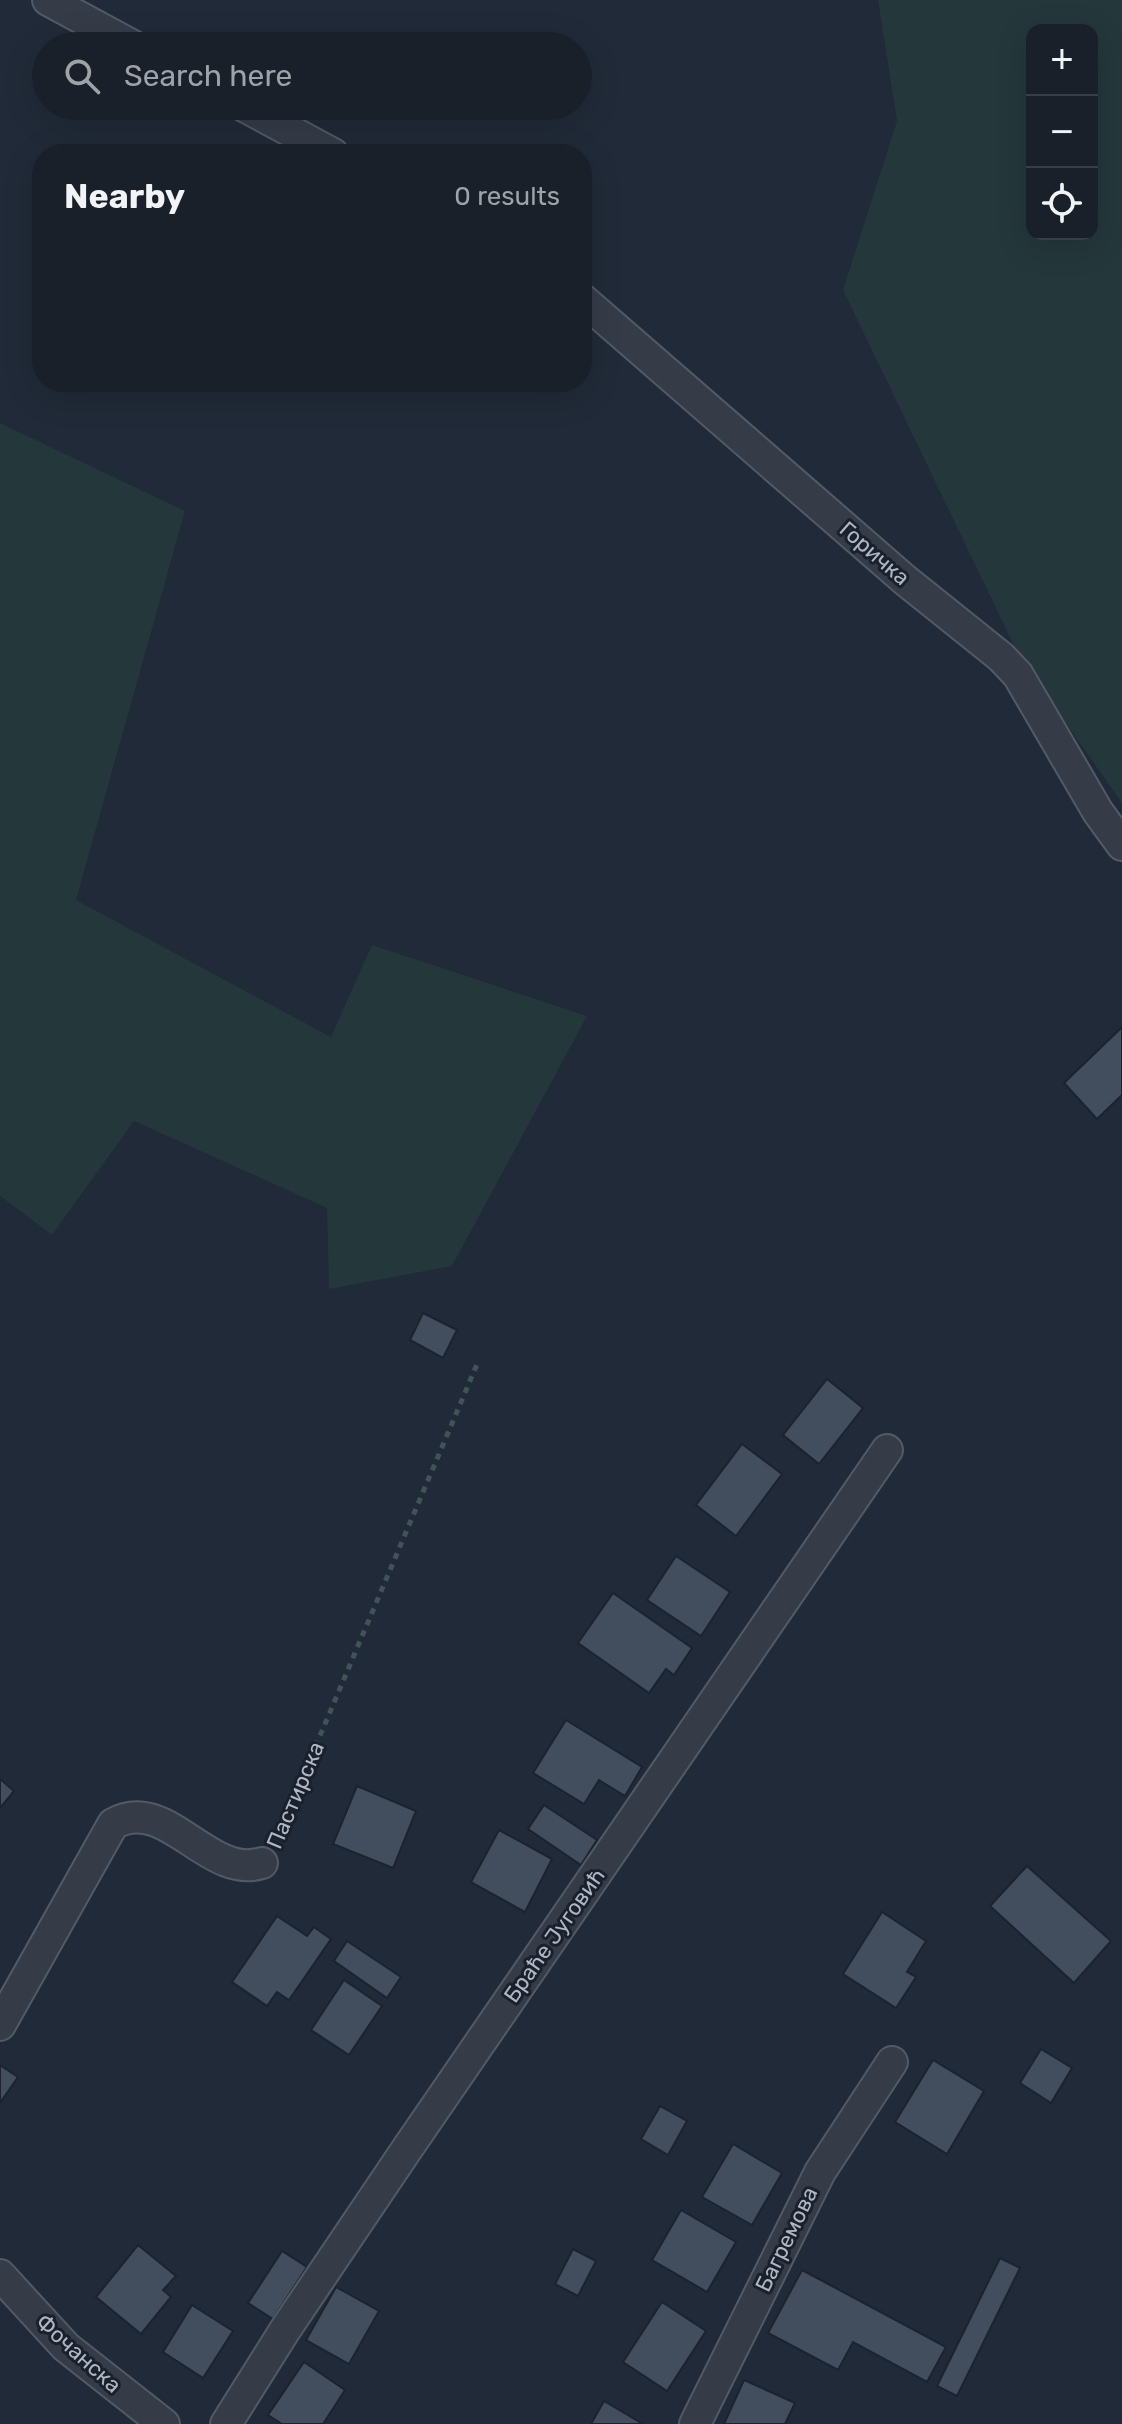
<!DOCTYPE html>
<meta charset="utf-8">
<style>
:root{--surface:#19202a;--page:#262d36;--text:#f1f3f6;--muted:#9fa3a8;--line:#373e47}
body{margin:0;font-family:Rubik,sans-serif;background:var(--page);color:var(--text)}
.controls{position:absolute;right:24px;top:24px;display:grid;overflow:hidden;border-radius:16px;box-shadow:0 8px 32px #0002}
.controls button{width:72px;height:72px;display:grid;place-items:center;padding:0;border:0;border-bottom:2px solid var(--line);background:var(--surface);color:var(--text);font:40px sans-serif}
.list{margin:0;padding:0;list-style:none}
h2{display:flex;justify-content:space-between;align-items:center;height:104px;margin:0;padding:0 32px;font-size:34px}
h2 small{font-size:26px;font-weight:400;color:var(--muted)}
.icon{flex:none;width:44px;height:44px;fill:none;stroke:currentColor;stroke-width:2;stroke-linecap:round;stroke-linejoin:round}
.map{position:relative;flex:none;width:1122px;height:2424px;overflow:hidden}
.search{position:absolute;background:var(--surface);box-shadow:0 8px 32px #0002;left:32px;top:32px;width:560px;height:88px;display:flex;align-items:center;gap:20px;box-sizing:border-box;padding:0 28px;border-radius:44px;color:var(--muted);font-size:30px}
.panel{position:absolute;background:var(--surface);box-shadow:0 8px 32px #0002;left:32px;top:144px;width:560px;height:248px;border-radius:32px}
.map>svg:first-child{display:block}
.green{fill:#24373a;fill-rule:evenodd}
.building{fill:#424d5d;stroke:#1c232f;stroke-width:2}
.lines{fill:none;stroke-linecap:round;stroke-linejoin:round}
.street-casing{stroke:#525a66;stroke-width:34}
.path{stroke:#415356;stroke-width:5;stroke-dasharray:6 6;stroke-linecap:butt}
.street{stroke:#353c48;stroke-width:30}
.labels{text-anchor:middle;stroke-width:6;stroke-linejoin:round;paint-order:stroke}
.street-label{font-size:22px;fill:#afb7c5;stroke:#1a212d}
</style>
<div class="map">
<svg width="1122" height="2424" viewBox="0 0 1122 2424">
<rect width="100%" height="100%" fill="#212a38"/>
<g class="green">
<path d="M878,0H1122V803L1020,658L843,290L897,121ZM1032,30H1092V234H1032Z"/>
<path d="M0,423L185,511L76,900L331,1037L372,945L587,1016L452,1266L329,1289L327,1208L134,1121L52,1235L0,1196Z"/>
</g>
<g class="building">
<path d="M1122,1027V1095L1097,1119L1064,1083Z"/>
<path d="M423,1313L457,1330L443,1358L410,1340Z"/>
<path d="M827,1379L863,1408L819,1464L783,1435Z"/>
<path d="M742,1444L782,1474L736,1536L696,1505Z"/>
<path d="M676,1556L730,1592L701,1636L647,1600Z"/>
<path d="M613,1593L692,1648L674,1675L666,1669L649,1693L578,1643Z"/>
<path d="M566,1720L642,1767L625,1796L599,1780L584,1804L533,1773Z"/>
<path d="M0,1779L14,1791L0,1808Z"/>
<path d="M357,1786L416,1811L393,1868L333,1844Z"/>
<path d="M544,1805L597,1840L581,1865L528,1829Z"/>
<path d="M499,1830L552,1859L525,1912L471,1882Z"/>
<path d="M1027,1866L1111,1941L1074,1983L990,1906Z"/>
<path d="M882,1912L926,1941L907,1972L916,1977L896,2008L843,1974Z"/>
<path d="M277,1916L307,1936L314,1927L331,1939L289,2000L277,1992L267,2006L232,1982Z"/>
<path d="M347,1941L401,1977L387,1998L334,1961Z"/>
<path d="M344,1980L382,2006L349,2055L311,2030Z"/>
<path d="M1041,2049L1072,2068L1051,2103L1020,2083Z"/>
<path d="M933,2060L984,2091L947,2154L895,2122Z"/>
<path d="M0,2065L18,2077L0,2103Z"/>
<path d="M660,2106L687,2121L668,2155L641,2139Z"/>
<path d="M733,2144L782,2173L752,2225L702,2197Z"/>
<path d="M681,2210L736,2242L707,2292L652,2260Z"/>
<path d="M138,2245L176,2276L163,2290L171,2297L141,2334L96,2297Z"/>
<path d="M573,2249L596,2261L578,2296L555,2284Z"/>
<path d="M282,2251L307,2267L273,2319L248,2303Z"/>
<path d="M1000,2258L1020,2268L957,2396L937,2386Z"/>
<path d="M802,2270L946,2347L927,2382L853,2342L838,2370L768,2333Z"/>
<path d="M336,2287L379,2311L349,2364L306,2340Z"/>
<path d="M662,2302L706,2331L667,2391L623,2362Z"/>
<path d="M192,2305L233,2331L203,2378L163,2352Z"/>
<path d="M304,2362L345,2390L323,2424H282L268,2415Z"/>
<path d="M744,2380L795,2403L785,2424H724Z"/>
<path d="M604,2401L643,2424H591Z"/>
</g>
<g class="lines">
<defs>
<g id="street">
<path d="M48,0L133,46"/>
<path d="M244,106L333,154"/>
<path d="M582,299L905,580L1001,657L1018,675L1098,812L1122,845"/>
<path d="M0,2025L113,1824C166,1793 208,1880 262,1863"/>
<path d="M0,2275L66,2347L164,2424"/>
<path d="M226,2424L285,2330L407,2149L887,1450"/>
<path d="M695,2424L820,2172L892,2062"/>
</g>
</defs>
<use href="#street" class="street-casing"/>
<path class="path" d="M278,1835L478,1362"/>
<use href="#street" class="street"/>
</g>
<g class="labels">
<g class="street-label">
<text transform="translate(875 553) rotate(41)" y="8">Горичка</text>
<text transform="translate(295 1795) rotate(-67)" y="8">Пастирска</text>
<text transform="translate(554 1935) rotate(-55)" y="8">Браће Југовић</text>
<text transform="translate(786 2239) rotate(-64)" y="8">Багремова</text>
<text transform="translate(79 2353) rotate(42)" y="8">Фочанска</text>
</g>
</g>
</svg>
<div class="controls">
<button>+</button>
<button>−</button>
<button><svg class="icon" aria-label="locate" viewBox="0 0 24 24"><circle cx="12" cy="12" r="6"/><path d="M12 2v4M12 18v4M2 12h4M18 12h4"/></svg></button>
</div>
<div class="search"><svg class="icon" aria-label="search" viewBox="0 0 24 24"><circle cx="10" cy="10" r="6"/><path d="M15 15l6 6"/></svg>Search here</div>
<section class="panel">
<h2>Nearby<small>0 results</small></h2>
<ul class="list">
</ul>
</section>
</div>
